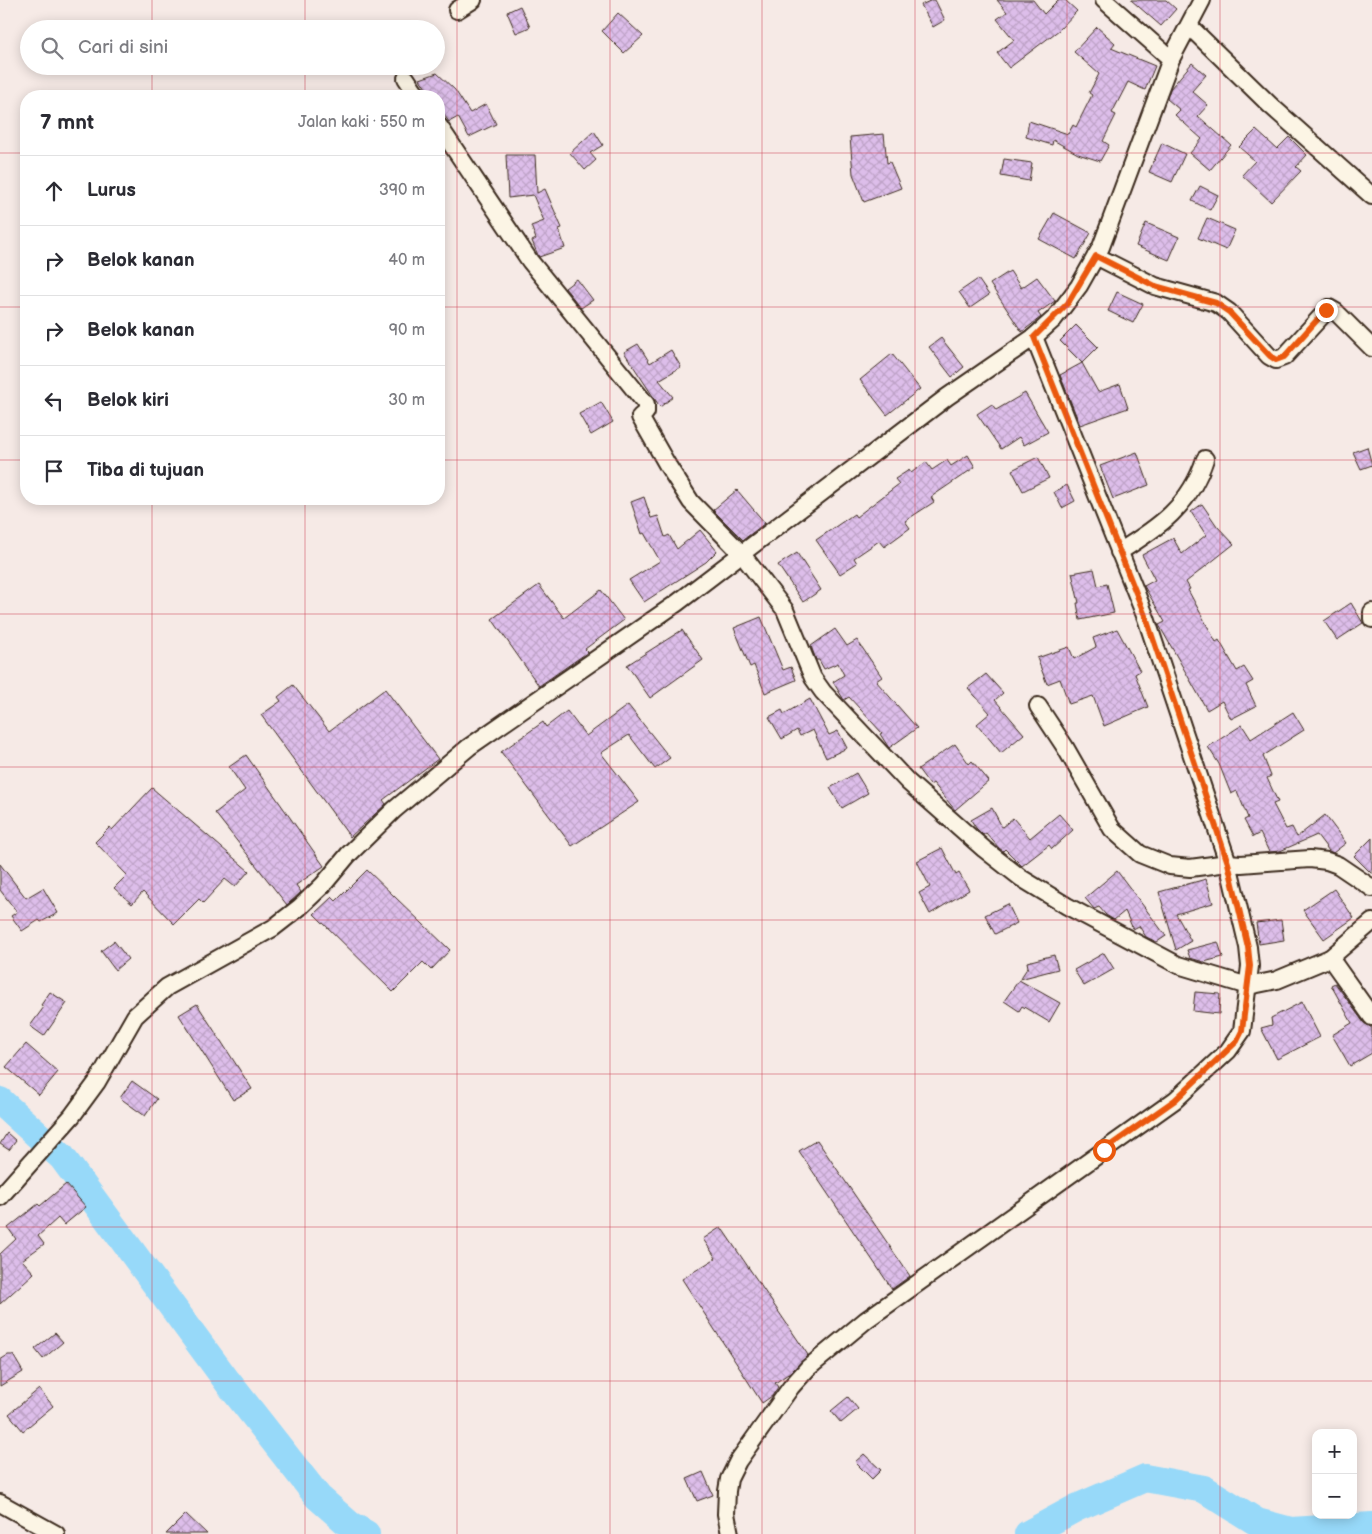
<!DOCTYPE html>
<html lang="id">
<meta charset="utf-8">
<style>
:root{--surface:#fff;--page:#f2f2f3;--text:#2b2b33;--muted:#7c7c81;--line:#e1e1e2}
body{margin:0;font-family:"Balsamiq Sans",sans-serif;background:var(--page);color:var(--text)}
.controls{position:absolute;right:15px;bottom:15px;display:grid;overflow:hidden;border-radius:10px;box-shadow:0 2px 12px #0003}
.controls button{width:45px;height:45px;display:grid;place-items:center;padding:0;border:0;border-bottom:1px solid var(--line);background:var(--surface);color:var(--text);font:25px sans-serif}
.stop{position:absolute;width:15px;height:15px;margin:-11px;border:4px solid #ea580c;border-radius:50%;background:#fff}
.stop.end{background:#ea580c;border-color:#fff;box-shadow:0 1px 5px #0008}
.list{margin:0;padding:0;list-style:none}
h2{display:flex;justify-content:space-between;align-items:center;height:65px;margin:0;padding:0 20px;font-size:21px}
h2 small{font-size:16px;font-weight:400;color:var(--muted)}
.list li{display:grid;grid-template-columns:32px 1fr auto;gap:15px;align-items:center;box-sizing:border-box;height:70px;padding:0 20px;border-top:1px solid var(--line)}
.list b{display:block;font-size:19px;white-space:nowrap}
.list em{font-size:16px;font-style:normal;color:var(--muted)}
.icon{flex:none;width:28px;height:28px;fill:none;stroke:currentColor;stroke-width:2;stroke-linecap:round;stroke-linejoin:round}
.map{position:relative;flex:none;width:1372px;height:1534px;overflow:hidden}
.search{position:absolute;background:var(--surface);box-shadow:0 2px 12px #0003;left:20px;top:20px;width:425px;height:55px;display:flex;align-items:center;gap:12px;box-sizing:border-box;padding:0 18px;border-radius:28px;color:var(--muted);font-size:19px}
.panel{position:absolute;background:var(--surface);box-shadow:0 2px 12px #0003;left:20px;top:90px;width:425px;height:415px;border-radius:20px}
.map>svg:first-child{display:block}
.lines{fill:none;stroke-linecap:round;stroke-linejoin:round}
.river{stroke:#97d9f9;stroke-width:28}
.building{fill:url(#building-cross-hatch);stroke:#3b2a1e}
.street-casing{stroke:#3b2a1e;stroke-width:20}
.street{stroke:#fcf5e5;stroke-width:16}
.route{stroke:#ea580c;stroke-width:6}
.grid{fill:none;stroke:#d1495b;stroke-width:1;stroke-opacity:0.55}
</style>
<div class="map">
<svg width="1372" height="1534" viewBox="0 0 1372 1534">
<defs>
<pattern id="building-cross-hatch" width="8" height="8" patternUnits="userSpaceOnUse" patternTransform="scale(1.25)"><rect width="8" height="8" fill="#ddbeea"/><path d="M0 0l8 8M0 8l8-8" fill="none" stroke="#bfa3c8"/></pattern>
</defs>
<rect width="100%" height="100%" fill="#f6eae6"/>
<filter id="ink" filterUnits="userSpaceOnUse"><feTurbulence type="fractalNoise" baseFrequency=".02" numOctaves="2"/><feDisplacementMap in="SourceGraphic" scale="10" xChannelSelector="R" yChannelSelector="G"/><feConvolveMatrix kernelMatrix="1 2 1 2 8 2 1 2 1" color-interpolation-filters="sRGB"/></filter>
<g filter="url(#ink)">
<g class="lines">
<g class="river">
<path d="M0,1101L62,1157L227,1381L318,1497L350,1525L366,1534"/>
<path d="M1028,1534L1076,1508L1145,1478L1204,1489L1257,1522L1291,1531L1372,1526"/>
</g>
</g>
<g class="building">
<path d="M932,0H935L945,20L933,27L921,5Z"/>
<path d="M997,0H1033L1044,14L1058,0H1065L1077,11L1059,30L1009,68L997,53L1014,40L997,19L1007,12Z"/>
<path d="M1131,0H1166L1176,9L1161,26Z"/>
<path d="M520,6L530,27L516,33L507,12Z"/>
<path d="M618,13L643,36L624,53L602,31Z"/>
<path d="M1097,27L1115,43L1111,48L1155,66L1145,90L1128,82L1112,113L1116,115L1103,141L1109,145L1100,161L1078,154L1053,140L1052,145L1026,137L1029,121L1068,134L1073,125L1076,127L1092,95L1089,93L1099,74L1074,52Z"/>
<path d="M1192,63L1206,75L1192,91L1208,105L1198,116L1231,145L1210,170L1190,153L1202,139L1175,115L1180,110L1167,99L1170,89Z"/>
<path d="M437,73L455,90L470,113L486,104L496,124L469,137L458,117L449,122L439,107V96H431L420,79Z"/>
<path d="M1256,130L1277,149L1289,137L1307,155L1296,167L1301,171L1271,202L1242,175L1255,161L1239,147Z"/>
<path d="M594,131L603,145L590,153L596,160L585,170L570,153Z"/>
<path d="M884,134L887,163L890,162L901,188L864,202L853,174L850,137Z"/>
<path d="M1162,143L1185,154L1172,182L1149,172Z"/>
<path d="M506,155H535L537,193L545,189L562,228L559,229L565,248L539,257L537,253L532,241L536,239L531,226L544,221L533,195L508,198Z"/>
<path d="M1004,159L1032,163L1029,181L1001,176Z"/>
<path d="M1200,186L1218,195L1210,210L1192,201Z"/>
<path d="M1054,213L1091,233L1076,259L1039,239Z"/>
<path d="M1207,218L1235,230L1226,250L1198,238Z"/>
<path d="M1146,223L1179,237L1169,260L1136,246Z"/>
<path d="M1010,271L1021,288L1037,277L1055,301L1038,313L1041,317L1022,332L990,284Z"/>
<path d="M577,279L593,300L581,308L565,288Z"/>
<path d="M978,279L989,295L970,308L959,292Z"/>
<path d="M1117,292L1143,304L1133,323L1108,311Z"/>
<path d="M1076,325L1098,347L1082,363L1060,341Z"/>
<path d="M941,338L964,367L952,377L929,347Z"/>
<path d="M638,344L650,363L671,350L681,367L659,380L673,397L660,407L624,352Z"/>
<path d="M892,354L920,389L887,415L860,380Z"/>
<path d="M1082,363L1098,392L1120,384L1128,408L1080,425L1060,375Z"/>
<path d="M1025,393L1048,432L1024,445L1019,437L1001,449L977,414L992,404L996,410Z"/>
<path d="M601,402L613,422L591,435L579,414Z"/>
<path d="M1367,447L1372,465L1361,469L1353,452Z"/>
<path d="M1137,452L1149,485L1113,499L1100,466Z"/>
<path d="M968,455L975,467L931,497L934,502L905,521L910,528L884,547L879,541L854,558L857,563L840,574L816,540L854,514L856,517L899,484L895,479L909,470L911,473L926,462L932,470L947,460L951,466Z"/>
<path d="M1038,457L1049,478L1023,491L1012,470Z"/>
<path d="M1067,485L1075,501L1062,508L1054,492Z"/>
<path d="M737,490L765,523L743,540L713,510Z"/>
<path d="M644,497L651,518L658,516L665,537L669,535L677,549L700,530L717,551L706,562L644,602L629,580L660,561L644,533L642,534L631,502Z"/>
<path d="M1202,504L1217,526L1234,544L1186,582L1190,589L1188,590L1216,642L1219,640L1237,671L1244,667L1253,681L1246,685L1256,706L1231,719L1222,701L1207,710L1159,625L1165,622L1144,586L1155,580L1142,555L1173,538L1182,554L1206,535L1191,512Z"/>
<path d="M797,553L821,590L803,602L778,565Z"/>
<path d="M1094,569L1098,586L1107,584L1114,613L1080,620L1077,603H1079L1072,573Z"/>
<path d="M539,585L564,618L601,590L624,620L585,649L588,652L539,686L492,619Z"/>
<path d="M1351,603L1363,623L1337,640L1324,621Z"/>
<path d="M761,617L783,670L791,667L796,680L765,693L754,665L750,667L734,628Z"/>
<path d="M835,629L847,646L857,640L882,677L876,681L917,728L889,748L880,734L882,733L849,697L844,700L833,682L844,675L838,663L824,669L819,660H816L811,646Z"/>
<path d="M1117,629L1140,671L1135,674L1148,707L1104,726L1093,696L1069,704L1060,679L1047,684L1037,658L1069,647L1074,659L1096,647L1093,638Z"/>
<path d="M682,630L703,660L650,698L627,665Z"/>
<path d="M986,674L1003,693L995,700L1024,734L1001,753L977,724L990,713L968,688Z"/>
<path d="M293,685L329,731L385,689L438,759L383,800L386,804L350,837L261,715L281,701L278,697Z"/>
<path d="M810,699L829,735L838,731L847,748L826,758L813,730L800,736L797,730L782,739L769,717L782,710L784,714Z"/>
<path d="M628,705L670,758L655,769L629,735L601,753L639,802L572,846L501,752L543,722L546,727L567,711L586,736Z"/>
<path d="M1293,712L1304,730L1263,756L1271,776L1267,778L1278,802L1273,804L1286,829L1292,827L1297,837L1325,815L1346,843L1333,853L1329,851L1317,835L1280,851L1269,852L1260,833L1253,837L1244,820L1248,818L1237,791L1231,794L1219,764L1208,747L1242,725L1251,739Z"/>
<path d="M955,744L969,764L972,761L989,781L955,810L933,783L930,785L918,769Z"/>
<path d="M246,755L324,866L296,885L301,892L287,905L215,813L245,790L229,767Z"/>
<path d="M856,773L868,793L842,808L830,788Z"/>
<path d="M152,788L249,871L235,887L225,879L203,903L199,899L174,924L143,892L132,904L114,888L127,875L95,842L110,827L112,830Z"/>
<path d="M992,808L1002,827L1013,818L1030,838L1059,814L1073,830L1052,849L1049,845L1022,866L1005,849L1003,851L999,848L986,833L983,835L976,828L971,820Z"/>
<path d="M1372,838V874L1354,856Z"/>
<path d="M942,848L956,875L959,873L969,890L930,914L919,893L930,887L917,861Z"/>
<path d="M0,864L26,898L43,888L58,913L41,922L39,920L22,931L11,916L17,912L0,890Z"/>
<path d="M367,870L450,950L431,970L423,962L393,992L314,914L332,897L336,901Z"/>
<path d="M1117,871L1166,936L1157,942L1146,937L1139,926L1133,929L1125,911L1114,920L1106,915L1099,907L1094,909L1085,898Z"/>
<path d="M1206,879L1213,903L1176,914L1191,941L1176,950L1159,892Z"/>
<path d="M1334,889L1354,918L1324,939L1303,910Z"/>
<path d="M1008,904L1017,923L995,934L985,915Z"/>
<path d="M1281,920L1284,940L1259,944L1256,923Z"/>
<path d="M114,941L128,959L115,970L101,951Z"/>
<path d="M1218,942L1223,957L1204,962L1190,958L1187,950Z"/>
<path d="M1104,953L1114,969L1084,986L1074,970Z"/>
<path d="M1054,955L1058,969L1020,979L1028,967L1027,962Z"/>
<path d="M1019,980L1060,1003L1049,1022L1022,1006L1019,1011L1004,1001Z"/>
<path d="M1335,983L1364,1023L1372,1028V1053L1350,1066L1332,1035L1352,1023L1331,985Z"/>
<path d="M50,992L67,1003L44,1036L30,1026L44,1007L41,1005Z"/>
<path d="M1195,992L1220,994L1219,1014L1193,1011Z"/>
<path d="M1302,1002L1320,1037L1277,1059L1261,1028L1272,1025L1271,1018Z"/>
<path d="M197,1004L252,1089L233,1100L179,1015Z"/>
<path d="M26,1044L58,1072L39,1095L6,1067Z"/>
<path d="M132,1081L157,1099L145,1116L120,1098Z"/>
<path d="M7,1133L16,1141L9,1150L0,1144Z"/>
<path d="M817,1140L910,1276L892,1289L799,1151Z"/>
<path d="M66,1184L86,1207L64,1225L58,1218L38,1236L44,1244L22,1260L34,1273L0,1304V1254L16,1239L8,1228L38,1204L40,1206Z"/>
<path d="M721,1227L808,1355L791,1372L775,1383L778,1387L772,1396L762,1403L682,1279L716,1258L703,1239Z"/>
<path d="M55,1333L63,1342L43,1359L35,1349Z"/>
<path d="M8,1355H13L23,1372L0,1386V1360Z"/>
<path d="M39,1389L53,1406L23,1431L9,1414Z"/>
<path d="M848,1397L858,1409L841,1423L831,1411Z"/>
<path d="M864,1454L881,1470L872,1479L855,1462Z"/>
<path d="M703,1472L713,1495L697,1501L687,1479Z"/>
<path d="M186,1514L207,1534H166Z"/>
</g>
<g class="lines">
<defs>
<g id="street">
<path d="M1104,0L1171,59"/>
<path d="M457,10L473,0"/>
<path d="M1189,26L1270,105L1372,196"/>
<path d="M406,78L418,96"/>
<path d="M439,126L530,261L646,404V412L640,417L668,466L691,502L741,553L785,610L813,678L823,692L908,782L984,849L1021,878L1067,906L1178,965L1248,986L1277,980L1330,958L1372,922"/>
<path d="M1096,256L1155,286L1216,303L1229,312L1269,356L1276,360L1284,357L1329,308L1336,312L1372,348"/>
<path d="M1119,552C1159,527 1190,506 1205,459"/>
<path d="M1372,612V619"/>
<path d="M1038,706L1065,747L1112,829L1140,854L1170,866L1190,868L1228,863L1241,864L1310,859L1327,861L1338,865L1372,888"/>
<path d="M1330,958L1372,1017"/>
<path d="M0,1197L72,1116L97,1082L135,1016L167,987L273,928L300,907L323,885L348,855L394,810L469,747L677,603L947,397L1034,337L1054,319L1079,286L1101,247L1171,59L1202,0"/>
<path d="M0,1503L56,1534"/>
<path d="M730,1534L726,1514L727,1491L729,1479L738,1461L791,1387L808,1368L866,1320L1175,1100L1228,1051L1242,1031L1250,966L1248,947L1228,863L1146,618L1034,337"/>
</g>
</defs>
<use href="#street" class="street-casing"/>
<use href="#street" class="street"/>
</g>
</g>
<g class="lines" filter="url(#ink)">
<path class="route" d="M1104,1150L1175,1100L1237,1041L1242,1031L1250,966L1248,947L1228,863L1146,618L1034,337L1068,303L1096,256L1155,286L1216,303L1229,312L1270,356L1276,360L1284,357L1326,310"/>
</g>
<path class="grid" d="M152,0V29M305,0V29M457,0V1534M610,0V1534M762,0V1534M915,0V1534M1067,0V1534M1220,0V1534M152,66V96M305,66V96M0,153H26M439,153H1372M0,307H26M439,307H1372M0,460H26M439,460H1372M152,499V1534M305,499V1534M0,614H1372M0,767H1372M0,920H1372M0,1074H1372M0,1227H1372M0,1381H1372"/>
</svg>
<div class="controls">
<button>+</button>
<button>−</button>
</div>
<div class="stop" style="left:1104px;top:1150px"></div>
<div class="stop end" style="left:1326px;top:310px"></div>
<div class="search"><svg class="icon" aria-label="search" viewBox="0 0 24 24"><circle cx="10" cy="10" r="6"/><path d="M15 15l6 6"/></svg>Cari di sini</div>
<section class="panel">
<h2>7 mnt<small>Jalan kaki · 550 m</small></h2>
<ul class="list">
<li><svg class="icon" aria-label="ahead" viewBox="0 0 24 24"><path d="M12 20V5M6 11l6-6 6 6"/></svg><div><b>Lurus</b></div><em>390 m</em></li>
<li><svg class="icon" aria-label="right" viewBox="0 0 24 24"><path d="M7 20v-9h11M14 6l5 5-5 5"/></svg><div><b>Belok kanan</b></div><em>40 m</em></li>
<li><svg class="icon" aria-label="right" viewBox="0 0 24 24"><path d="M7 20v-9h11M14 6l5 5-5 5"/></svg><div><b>Belok kanan</b></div><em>90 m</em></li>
<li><svg class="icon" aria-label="left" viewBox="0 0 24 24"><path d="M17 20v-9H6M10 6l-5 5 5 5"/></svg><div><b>Belok kiri</b></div><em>30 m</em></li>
<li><svg class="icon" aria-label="arrive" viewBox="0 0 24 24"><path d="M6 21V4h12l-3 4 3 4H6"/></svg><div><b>Tiba di tujuan</b></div></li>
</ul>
</section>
</div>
